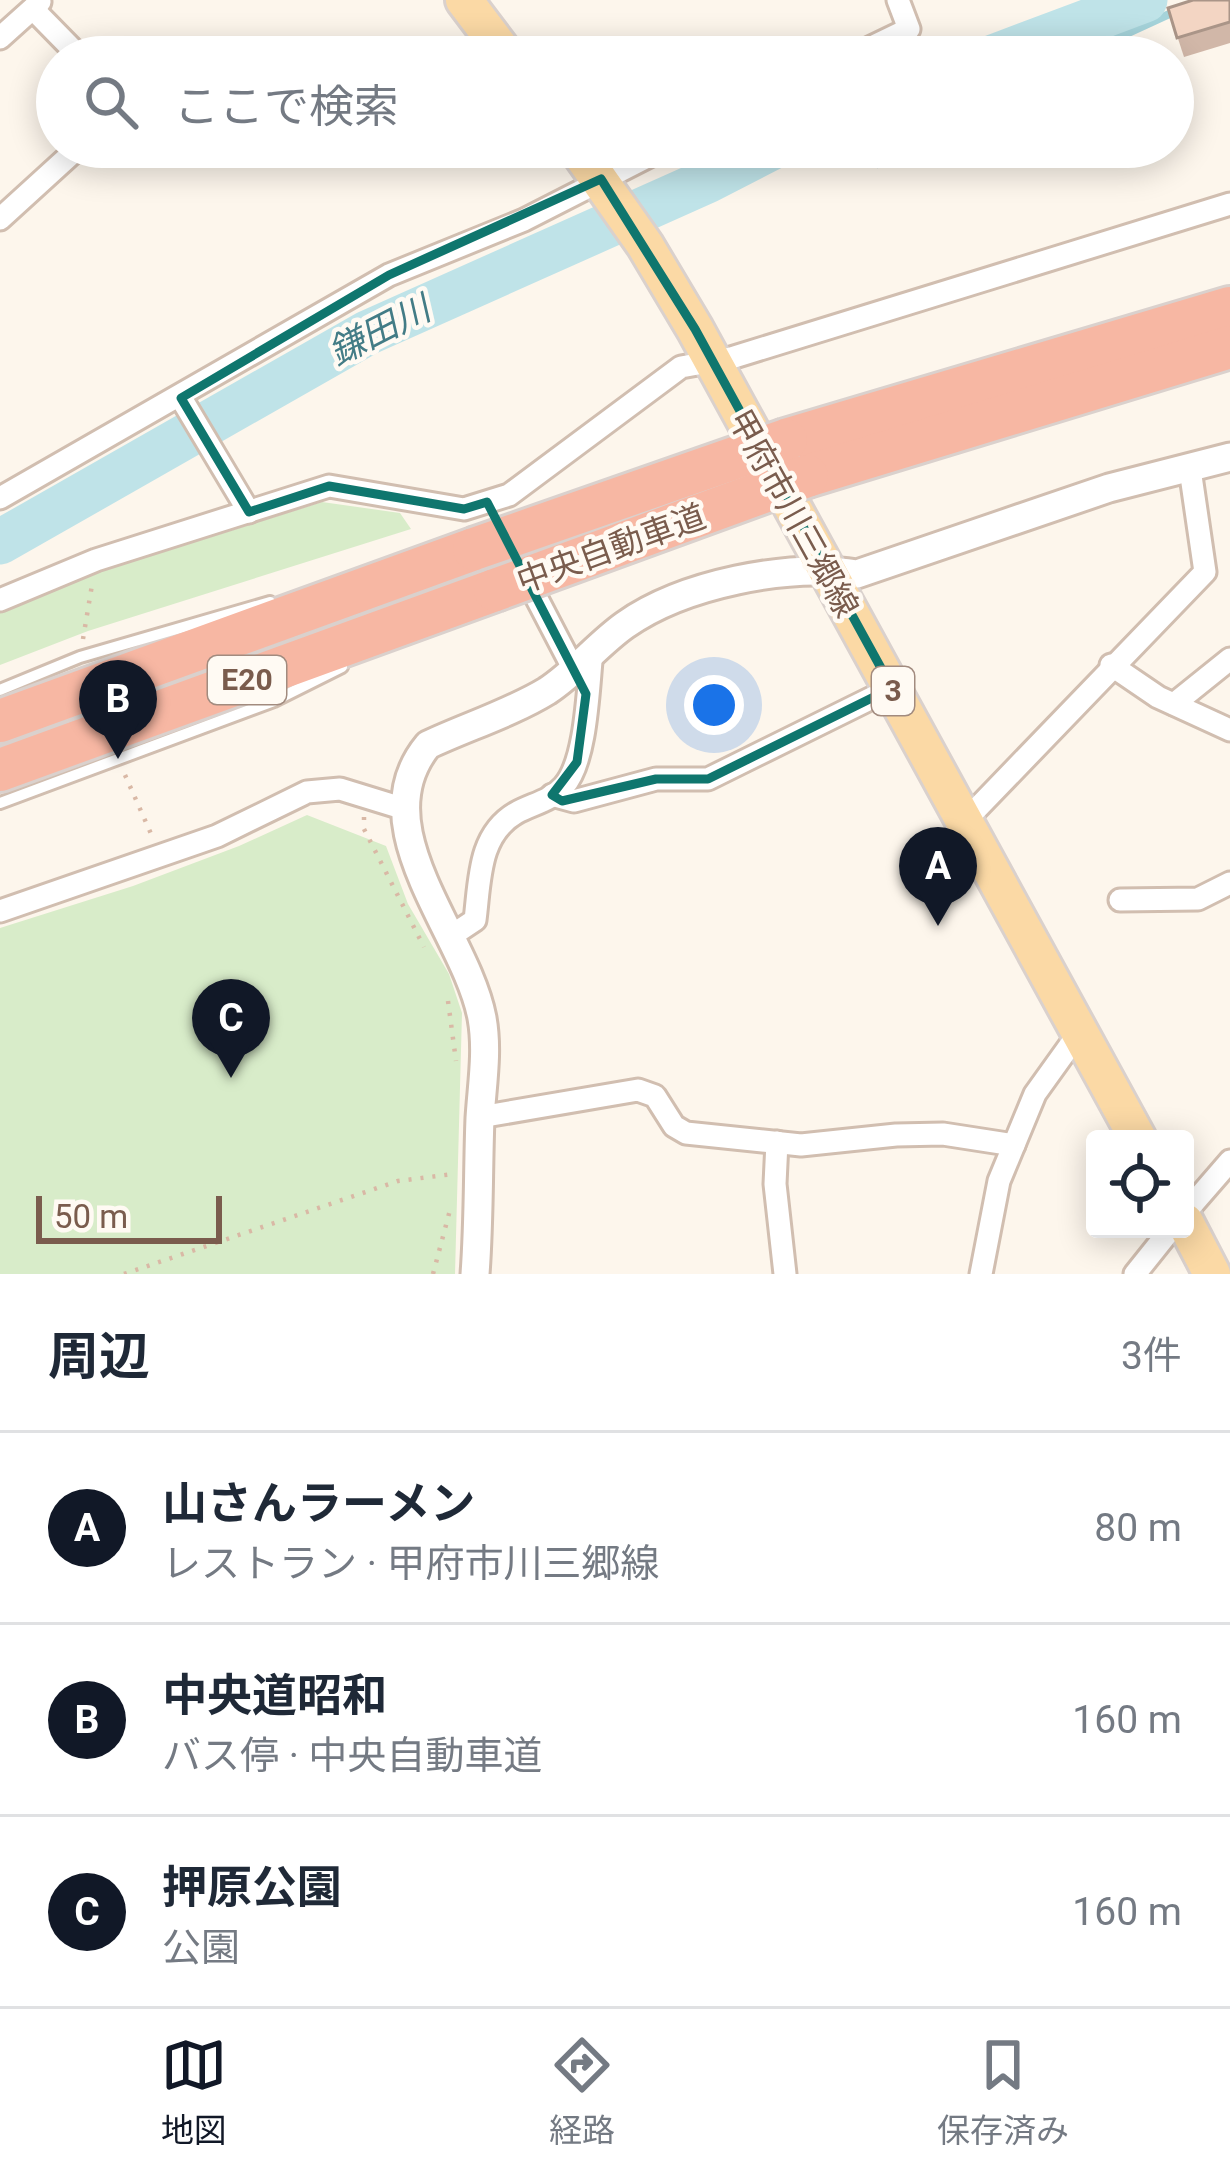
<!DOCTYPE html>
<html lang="ja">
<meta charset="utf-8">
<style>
:root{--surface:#fff;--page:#f2f2f3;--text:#1f2937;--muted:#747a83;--line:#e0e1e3;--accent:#111827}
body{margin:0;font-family:Roboto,"Noto Sans JP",sans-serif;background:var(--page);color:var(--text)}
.controls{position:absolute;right:36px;bottom:36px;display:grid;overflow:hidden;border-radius:12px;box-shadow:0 6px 30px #0003}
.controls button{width:108px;height:108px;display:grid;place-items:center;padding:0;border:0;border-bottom:3px solid var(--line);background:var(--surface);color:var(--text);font:60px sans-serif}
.scale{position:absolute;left:36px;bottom:30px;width:186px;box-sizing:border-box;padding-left:12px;border:6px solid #7a5c4d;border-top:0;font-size:33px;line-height:42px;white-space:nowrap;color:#7a5c4d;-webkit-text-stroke:9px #fffaf3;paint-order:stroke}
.you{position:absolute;left:714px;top:705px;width:42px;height:42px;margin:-30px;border:9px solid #fff;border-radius:50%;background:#1a73e8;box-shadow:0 0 0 18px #1a73e833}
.badge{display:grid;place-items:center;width:78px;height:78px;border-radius:50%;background:var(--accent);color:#fff;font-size:39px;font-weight:700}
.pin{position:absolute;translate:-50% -99px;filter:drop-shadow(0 3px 6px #0008)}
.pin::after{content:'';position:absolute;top:63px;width:42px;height:36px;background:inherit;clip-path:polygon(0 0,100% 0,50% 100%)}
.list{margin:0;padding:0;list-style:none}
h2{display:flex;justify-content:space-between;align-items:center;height:156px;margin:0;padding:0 48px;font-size:51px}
h2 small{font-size:39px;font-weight:400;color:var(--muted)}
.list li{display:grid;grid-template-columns:78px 1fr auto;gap:36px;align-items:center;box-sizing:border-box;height:192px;padding:0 48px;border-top:3px solid var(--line)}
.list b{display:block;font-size:45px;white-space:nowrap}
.list p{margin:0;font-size:39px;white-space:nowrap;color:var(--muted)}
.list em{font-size:39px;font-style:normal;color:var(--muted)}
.icon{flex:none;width:66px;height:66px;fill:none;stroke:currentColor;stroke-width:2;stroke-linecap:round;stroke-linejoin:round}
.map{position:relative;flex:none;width:1230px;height:1274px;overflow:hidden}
.search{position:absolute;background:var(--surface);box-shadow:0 6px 30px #0003;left:36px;right:36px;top:36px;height:132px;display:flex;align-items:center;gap:30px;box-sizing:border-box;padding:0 42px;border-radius:66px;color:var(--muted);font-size:45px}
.sheet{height:732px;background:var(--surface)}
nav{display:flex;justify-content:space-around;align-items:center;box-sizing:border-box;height:168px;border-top:3px solid var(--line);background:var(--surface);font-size:33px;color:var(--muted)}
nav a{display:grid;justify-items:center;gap:6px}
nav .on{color:var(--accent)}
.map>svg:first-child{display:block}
.green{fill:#d8ecc9}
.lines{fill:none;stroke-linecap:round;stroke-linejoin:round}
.stream{stroke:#a5d3da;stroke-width:8}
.river{stroke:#bfe3e8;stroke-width:45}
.service-casing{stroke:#d1beb0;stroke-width:16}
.minor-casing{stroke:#d1beb0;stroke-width:27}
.tertiary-casing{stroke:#d1beb0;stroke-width:33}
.primary-casing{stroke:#dad1cd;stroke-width:42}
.motorway-casing{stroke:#dad1cd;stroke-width:48}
.path{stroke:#d9b8a5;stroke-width:4.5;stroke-dasharray:3 9;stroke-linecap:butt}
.service{stroke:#fff;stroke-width:10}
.minor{stroke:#fff;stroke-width:21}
.tertiary{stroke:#fff;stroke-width:27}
.primary{stroke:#fbd9a5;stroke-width:36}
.motorway{stroke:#f7b7a3;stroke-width:42}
.motorway-bridge-casing{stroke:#dad1cd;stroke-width:48;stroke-linecap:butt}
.motorway-bridge{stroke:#f7b7a3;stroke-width:42}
.wall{fill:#d1b7a8}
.building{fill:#f3d5c3;stroke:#aa9588;stroke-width:3}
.marked{fill:none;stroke:#0f766e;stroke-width:9;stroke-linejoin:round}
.labels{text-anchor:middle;stroke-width:9;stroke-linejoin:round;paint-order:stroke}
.shield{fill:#fffaf3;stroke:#a28b7f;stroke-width:3}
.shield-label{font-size:30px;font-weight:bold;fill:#7a5c4d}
.street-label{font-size:33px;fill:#7a5c4d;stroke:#fffaf3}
.water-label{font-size:36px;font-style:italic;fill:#437c86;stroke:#fffaf3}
</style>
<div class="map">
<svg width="1230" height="1274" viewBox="0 0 1230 1274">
<rect width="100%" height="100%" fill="#fdf6ec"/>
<g class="green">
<path d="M322,502L400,513L411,529L88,631L0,665V608L29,594Z"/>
<path d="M307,815L386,846L408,904L449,974L462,1013L455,1274H0V928L133,886L239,846Z"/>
</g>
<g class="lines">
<g class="stream">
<path d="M1076,57L1178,10"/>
<path d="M871,147L878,164L911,147"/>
</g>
<g class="river">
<path d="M993,57L1145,0"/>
<path d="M0,542L367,333L707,181L773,147"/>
</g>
<defs>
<g id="service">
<path d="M0,690L80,657L270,602"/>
<path d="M0,803L274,701L342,667"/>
</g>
<g id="minor">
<path d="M33,9L80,57"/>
<path d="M0,38L40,2"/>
<path d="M851,57L909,29L898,0"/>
<path d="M0,219L79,147"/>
<path d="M181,398L249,512"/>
<path d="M0,498L389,275L524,220L667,147"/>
<path d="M523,572L573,668"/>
<path d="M0,600L96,560L329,486L464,509L509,495L681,367L731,358L1230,204"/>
<path d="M1111,665L1158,697L1230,730"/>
<path d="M1174,704L1230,659"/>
<path d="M552,795L574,801L656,779H708L892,688"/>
<path d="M964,822L1205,572L1190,469"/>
<path d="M1120,900L1198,899L1230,883"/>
<path d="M0,911L217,836L307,792L340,789L405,809"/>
<path d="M451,936L475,920C480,881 478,835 516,813C532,804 551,801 564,786C587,760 588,686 592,651"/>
<path d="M480,1117L638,1090L655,1096L674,1126L686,1133L801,1145L896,1135L943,1134L1014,1145"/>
<path d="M777,1142L775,1184L785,1274"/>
<path d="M1185,1213L1230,1161"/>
<path d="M981,1274L999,1181L1035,1094L1078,1034"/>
<path d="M1135,1274L1171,1229"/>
</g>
<path id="tertiary" d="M475,1274C479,1222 478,1170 480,1118C482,1085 488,1051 482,1018C466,933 360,827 428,745C466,727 511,713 547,691C575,673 598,644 625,625C683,584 788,563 857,574L1109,488L1230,457"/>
<g id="primary">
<path d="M464,0L507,57"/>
<path d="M576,147L645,245L695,329L1138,1139"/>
<path d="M1185,1222L1212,1274"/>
</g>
<g id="motorway">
<path d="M786,440L1230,308"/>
<path d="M807,476L1230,347"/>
<path d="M0,721L474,549"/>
<path d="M0,770L495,590"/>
</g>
</defs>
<use href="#service" class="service-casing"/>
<use href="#minor" class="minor-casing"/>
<use href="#tertiary" class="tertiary-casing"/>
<use href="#primary" class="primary-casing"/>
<use href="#motorway" class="motorway-casing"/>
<g class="path">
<path d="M83,639L92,585"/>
<path d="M125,775L152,836"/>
<path d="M364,817V829L424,947"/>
<path d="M448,1001L456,1061"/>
<path d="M124,1274L398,1181L453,1174"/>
<path d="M433,1274L450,1210"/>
</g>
<use href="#service" class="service"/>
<use href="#minor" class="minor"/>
<use href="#tertiary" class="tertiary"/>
<use href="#primary" class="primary"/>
<use href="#motorway" class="motorway"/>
<defs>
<g id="motorway-bridge">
<path d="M474,549L786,440"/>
<path d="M495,590L807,476"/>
</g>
</defs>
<use href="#motorway-bridge" class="motorway-bridge-casing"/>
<use href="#motorway-bridge" class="motorway-bridge"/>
</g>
<path class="wall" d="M1230,0V43L1184,57L1168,8Z"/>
<path class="building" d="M1193,0H1230V22L1177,38L1168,8Z"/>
<path class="marked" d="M601,179L695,329L892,688L708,779H656L562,801L552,795L577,762L586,694L487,502L464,509L329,486L249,512L181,398L389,275Z"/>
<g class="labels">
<g class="shield">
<rect x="208" y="656" width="78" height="48" rx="9"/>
<rect x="872" y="667" width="42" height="48" rx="9"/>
</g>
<g class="shield-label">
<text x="247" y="690">E20</text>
<text x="893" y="701">3</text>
</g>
<g class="street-label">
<text transform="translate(794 513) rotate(61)" y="12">甲府市川三郷線</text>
<text transform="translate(611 548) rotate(-20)" y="12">中央自動車道</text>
</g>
<g class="water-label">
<text transform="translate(379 330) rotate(-27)" y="13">鎌田川</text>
</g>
</g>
</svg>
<div class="controls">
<button><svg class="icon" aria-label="locate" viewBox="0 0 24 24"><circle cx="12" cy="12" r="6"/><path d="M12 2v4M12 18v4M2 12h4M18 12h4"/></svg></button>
</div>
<div class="scale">50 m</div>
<div class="you"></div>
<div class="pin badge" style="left:938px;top:926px">A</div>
<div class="pin badge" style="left:118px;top:759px">B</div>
<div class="pin badge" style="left:231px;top:1078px">C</div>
<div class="search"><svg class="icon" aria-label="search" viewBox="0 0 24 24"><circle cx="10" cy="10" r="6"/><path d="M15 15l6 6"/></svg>ここで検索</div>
</div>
<section class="sheet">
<h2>周辺<small>3件</small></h2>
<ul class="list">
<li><span class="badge">A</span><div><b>山さんラーメン</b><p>レストラン · 甲府市川三郷線</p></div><em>80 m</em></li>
<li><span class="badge">B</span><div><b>中央道昭和</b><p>バス停 · 中央自動車道</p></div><em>160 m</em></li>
<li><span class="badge">C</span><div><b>押原公園</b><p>公園</p></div><em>160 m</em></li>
</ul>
</section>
<nav>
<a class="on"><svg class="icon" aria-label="map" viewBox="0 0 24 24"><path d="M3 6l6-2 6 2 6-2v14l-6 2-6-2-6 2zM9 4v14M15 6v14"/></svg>地図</a>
<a><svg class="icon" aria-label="directions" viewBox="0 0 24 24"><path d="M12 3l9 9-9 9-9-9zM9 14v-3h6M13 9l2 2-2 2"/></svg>経路</a>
<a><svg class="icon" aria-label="saved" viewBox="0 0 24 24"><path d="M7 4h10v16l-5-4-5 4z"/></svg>保存済み</a>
</nav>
